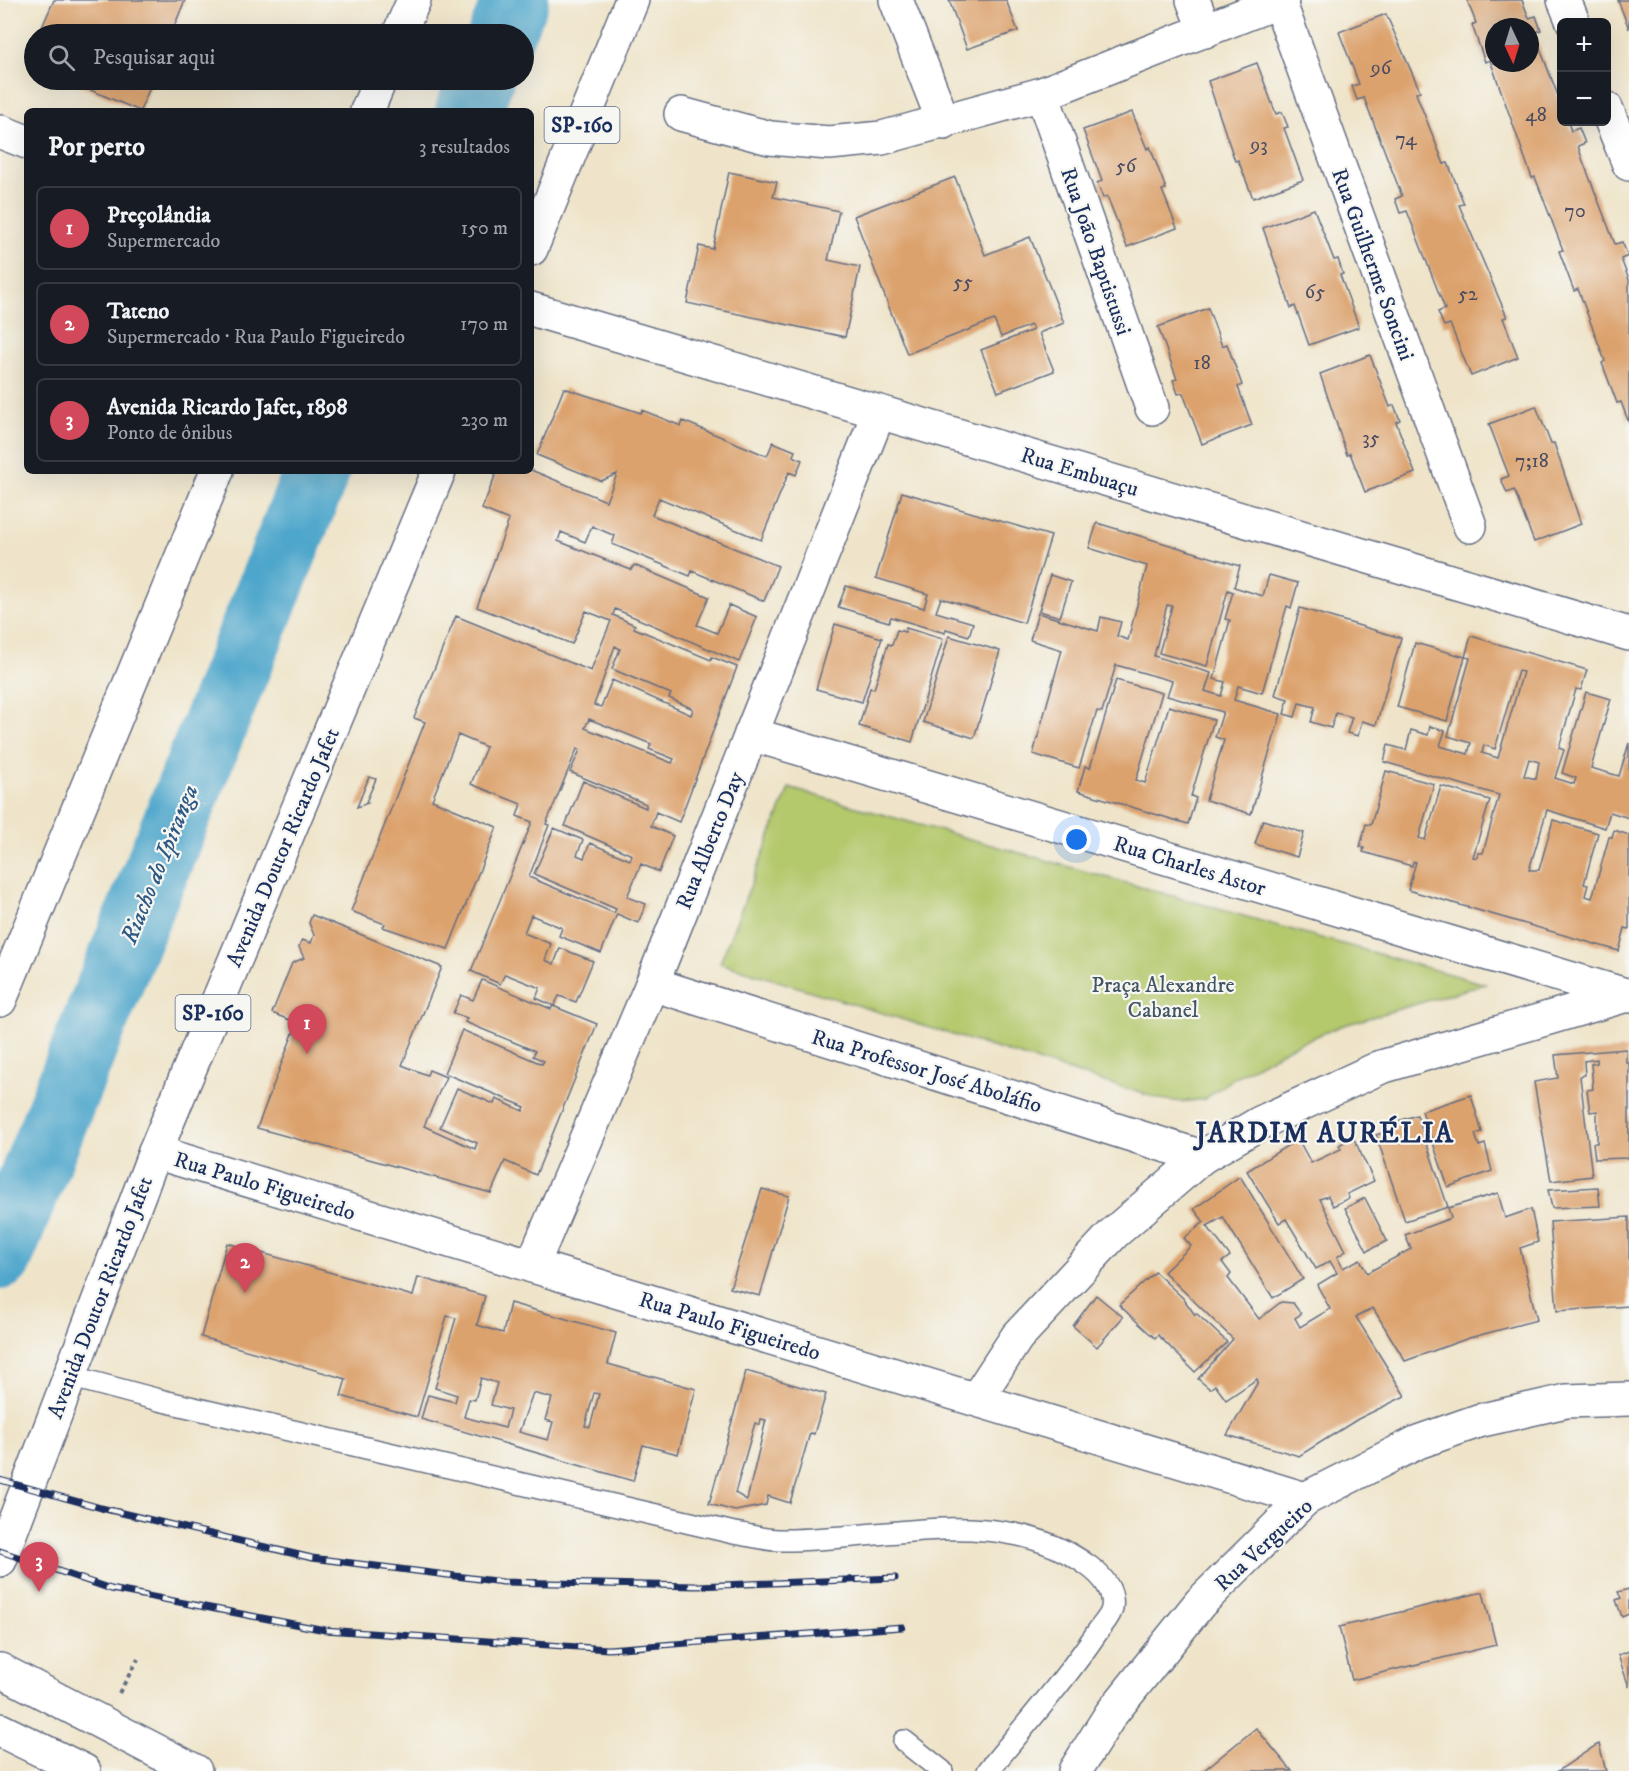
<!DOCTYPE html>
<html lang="pt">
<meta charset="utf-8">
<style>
:root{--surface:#171b24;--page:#242831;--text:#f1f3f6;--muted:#9ea1a6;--line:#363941;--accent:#d1495b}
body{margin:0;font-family:"IM FELL DW Pica",serif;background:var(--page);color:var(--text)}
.controls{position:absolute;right:18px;top:18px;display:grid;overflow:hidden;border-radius:9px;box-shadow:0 6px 24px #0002}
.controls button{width:54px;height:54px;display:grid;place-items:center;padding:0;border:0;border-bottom:2px solid var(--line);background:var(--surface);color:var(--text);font:30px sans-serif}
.compass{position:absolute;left:1485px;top:18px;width:54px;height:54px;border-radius:50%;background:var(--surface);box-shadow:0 6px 24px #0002;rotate:176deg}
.you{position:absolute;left:1077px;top:840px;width:21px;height:21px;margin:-15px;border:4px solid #fff;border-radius:50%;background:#1a73e8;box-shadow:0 0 0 9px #1a73e833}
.badge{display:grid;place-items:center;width:39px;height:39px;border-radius:50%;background:var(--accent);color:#fff;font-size:20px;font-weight:700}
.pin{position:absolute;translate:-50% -50px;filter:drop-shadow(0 2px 3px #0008)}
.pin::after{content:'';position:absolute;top:32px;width:21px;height:18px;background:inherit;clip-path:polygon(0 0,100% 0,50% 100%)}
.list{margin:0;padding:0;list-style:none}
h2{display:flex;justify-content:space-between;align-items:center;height:78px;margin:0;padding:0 24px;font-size:26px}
h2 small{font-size:20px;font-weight:400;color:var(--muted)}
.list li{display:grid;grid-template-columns:39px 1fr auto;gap:18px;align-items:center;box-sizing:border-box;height:84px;margin:0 12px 12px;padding:0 12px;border:2px solid var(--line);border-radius:9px}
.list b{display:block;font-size:22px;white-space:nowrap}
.list p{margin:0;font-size:20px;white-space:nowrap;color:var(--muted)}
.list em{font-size:20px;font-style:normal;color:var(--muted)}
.icon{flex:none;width:33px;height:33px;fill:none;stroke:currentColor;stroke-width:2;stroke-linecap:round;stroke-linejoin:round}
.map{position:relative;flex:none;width:1629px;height:1771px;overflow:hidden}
.search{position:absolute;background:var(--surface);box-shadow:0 6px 24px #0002;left:24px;top:24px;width:510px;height:66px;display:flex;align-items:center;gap:15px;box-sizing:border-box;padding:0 21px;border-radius:33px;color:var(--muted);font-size:22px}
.panel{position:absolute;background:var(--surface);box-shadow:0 6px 24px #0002;left:24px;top:108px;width:510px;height:366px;border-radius:9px}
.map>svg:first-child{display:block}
.green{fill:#b4c86c;stroke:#687c65;stroke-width:1.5}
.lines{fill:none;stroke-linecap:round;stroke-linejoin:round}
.river{stroke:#4ea6cb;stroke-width:66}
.building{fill:#dca26d;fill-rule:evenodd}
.lane-casing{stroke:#656e83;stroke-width:24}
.street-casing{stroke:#656e83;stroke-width:36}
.secondary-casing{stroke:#656e83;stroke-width:36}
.primary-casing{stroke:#656e83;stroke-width:36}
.path{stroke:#656e83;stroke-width:4;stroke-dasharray:4.5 4.5;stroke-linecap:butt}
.lane{stroke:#fff;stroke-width:21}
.street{stroke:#fff;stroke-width:33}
.secondary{stroke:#fff;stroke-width:33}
.primary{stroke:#fff;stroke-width:33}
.rail-casing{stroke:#1b2f5e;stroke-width:7}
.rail{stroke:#f6f6f2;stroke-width:4.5;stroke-dasharray:14;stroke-linecap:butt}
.labels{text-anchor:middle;stroke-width:4.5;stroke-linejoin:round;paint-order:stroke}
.number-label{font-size:20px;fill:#4b4c62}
.shield{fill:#f6f6f2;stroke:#5d6b8a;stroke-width:1.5}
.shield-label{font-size:21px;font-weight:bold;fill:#1b2f5e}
.street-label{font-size:22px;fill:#1b2f5e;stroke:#f6f6f2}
.park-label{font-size:22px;fill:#415562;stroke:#f6f6f2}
.water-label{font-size:24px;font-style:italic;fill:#2d5984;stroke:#f6f6f2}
.district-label{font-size:28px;font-weight:bold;letter-spacing:1.5px;fill:#1b2f5e;stroke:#f6f6f2}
</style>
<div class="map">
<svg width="1629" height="1771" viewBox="0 0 1629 1771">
<rect width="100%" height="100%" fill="#f6f6f2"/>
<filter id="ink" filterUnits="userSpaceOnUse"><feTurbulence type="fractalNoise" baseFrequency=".0167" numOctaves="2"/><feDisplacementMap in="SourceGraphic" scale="12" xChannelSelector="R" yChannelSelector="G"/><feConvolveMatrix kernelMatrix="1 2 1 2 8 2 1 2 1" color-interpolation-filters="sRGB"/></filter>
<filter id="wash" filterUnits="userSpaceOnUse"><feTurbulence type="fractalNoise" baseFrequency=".008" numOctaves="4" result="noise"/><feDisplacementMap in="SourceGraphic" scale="24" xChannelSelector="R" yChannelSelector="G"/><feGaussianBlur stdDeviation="1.35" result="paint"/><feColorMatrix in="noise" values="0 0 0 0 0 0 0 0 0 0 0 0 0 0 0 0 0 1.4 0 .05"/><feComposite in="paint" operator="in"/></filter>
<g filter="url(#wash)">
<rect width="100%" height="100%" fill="#efe4c9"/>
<path class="green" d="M789,788L1485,984L1341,1026L1290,1047L1232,1079L1205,1099L1182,1102L1160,1099L720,963Z"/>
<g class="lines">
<g class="river">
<path d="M501,34L516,0"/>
<path d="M468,111L481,80"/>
<path d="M0,1257L317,471"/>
</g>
</g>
<g id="blocks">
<g class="building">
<path d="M54,0H185L171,34H39Z"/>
<path d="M949,0H1006L1018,31L967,49Z"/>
<path d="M1467,0H1522L1529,18L1536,16L1541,30L1534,33L1562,106V122H1568L1571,131L1579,128L1585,143L1578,146L1583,161L1615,244L1622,242L1628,256L1621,259L1629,280V423L1621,402L1617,403L1602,363L1605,361L1578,289L1574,291L1559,251L1563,250L1535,177L1532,178L1490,60L1485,62L1472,25L1476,23ZM1494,27H1530V63H1494Z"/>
<path d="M1618,0H1629V29Z"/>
<path d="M1386,14L1420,91L1416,93L1417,96L1444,164L1448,163L1464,204L1459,205L1507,317L1503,318L1518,357L1471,376L1450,324L1444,326L1438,312L1445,309L1407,211L1400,213L1395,199L1402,196L1364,98L1357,100L1352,86L1359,84L1339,32Z"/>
<path d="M1257,63L1276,114L1282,112L1288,127L1284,128L1303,180L1253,198L1238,160L1235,161L1208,81Z"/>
<path d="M67,80H153L140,111Z"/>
<path d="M1132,112L1147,149L1150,147L1166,189L1162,190L1177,228L1127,247L1107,196L1103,198L1097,183L1102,181L1083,130Z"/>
<path d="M729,172L777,182L773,197L839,211L828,260L860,267L845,337L687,303L699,246L713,249Z"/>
<path d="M955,177L985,255L1030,237L1064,323L1039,333L1054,371L998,392L981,350L1033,330L1031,325L1001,337L994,320L907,354L854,216Z"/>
<path d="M1314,209L1334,260L1338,259L1343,274L1340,275L1359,327L1309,345L1295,306L1291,308L1263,228Z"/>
<path d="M1208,308L1222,346L1227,344L1242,385L1238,387L1252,425L1202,444L1183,393L1178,394L1173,380L1177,379L1158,327Z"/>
<path d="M1370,355L1390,407L1394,405L1400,420L1396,422L1415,473L1365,492L1350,453L1347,455L1320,374Z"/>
<path d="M564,388L641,413L642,410L681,426L683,421L767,456L773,442L795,451L793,456L802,460L796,475L789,472L761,540L659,498L652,515L778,566L764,601L692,571L690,576L612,544L615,536L592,526L585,542L561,532L558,541L631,570L634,565L709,597L697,625L717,633L729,605L757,617L739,662L615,609L613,615L635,625L634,628L711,660L712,657L737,667L679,822L656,812L651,826L673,836L659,872L641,864L627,897L646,904L638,923L617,914L601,953L559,936L562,928L531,915L524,933L551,944L545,960L554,964L560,948L593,961L576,1002L559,996L554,1006L536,998L540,988L505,974L500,984L471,971L532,822L517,816L521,804L471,784L486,747L458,735L432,800L497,827L448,949L383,927L385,924L351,911L425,722L414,718L456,616L591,671L593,665L611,621L586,611L572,644L477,607L509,520L482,509L497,471L531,470L606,501L612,487L617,474L601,481L537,455ZM615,646L620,649L612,669L671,694L669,698L693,709L691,715L612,680L601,707L594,705ZM589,719L651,744L649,749L674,759L672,763L585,728ZM577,749L580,750L570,772L646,804V808L583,781L565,826L632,855L630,860L590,843L584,858L577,855L583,840L554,828L534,874L616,909L614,913L529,877L549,825L546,824Z"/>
<path d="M1536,406L1551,444L1554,443L1581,524L1534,542L1514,490L1507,493L1501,479L1509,476L1489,424Z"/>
<path d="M902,492L1051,536L1024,623L941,598L936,612L973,623L969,636L946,629L945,633L891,617L889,622L838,607L846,586L924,608L928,594L876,578Z"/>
<path d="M1097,523L1240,566L1234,587L1263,596L1269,575L1298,583L1291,608L1287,606L1262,693L1238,686L1234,700L1281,714L1251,814L1206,800L1224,740L1215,737L1223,712L1167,696L1172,681L1116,665L1102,712L1097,711L1079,768L1033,754L1062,650L1030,640L1038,613L1098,631L1101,617L1121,622L1117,636L1128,640L1147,566L1089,548ZM1228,590L1233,592L1225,619L1230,620L1214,679L1225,682L1221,696L1205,691L1211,673L1154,656L1167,605L1172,606L1159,653L1207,666Z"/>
<path d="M1050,575L1071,582L1060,617L1039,611Z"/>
<path d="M1300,608L1401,638L1376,725L1362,721L1358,736L1347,733L1352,717L1336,713L1331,728L1311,722L1315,707L1299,703L1295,717L1284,714L1288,699L1275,695Z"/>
<path d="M835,624L882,638L862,702L816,689Z"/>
<path d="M906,628L943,639L912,742L859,726L870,688L874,689L888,644L892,645L897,630L905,632Z"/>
<path d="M949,636L1000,651L974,738L923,722Z"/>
<path d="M1471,636L1587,670L1581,690L1576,689L1559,748L1564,750L1555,778L1574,784L1576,778L1562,773L1586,692L1611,699L1591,768L1619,776L1629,743V818L1610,812L1605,828L1547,810L1529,870H1539L1553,820L1598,833L1584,884L1588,885L1585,896L1592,898L1609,837H1612L1614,830L1629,835V929L1625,928L1619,951L1408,890L1416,862H1413L1412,866L1387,859L1363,852L1364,848L1360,847L1366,824L1371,825L1386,771L1434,784L1419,838L1425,840L1441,786L1490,800L1473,857L1477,858L1478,853H1483L1499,795L1384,762L1388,745L1406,750L1411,730L1428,735L1430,726L1445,731L1440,746L1468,754L1471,743L1448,736L1470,658L1465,657ZM1518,671L1523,672L1498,758L1482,753L1484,745L1495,749ZM1529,759L1539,762L1536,779L1524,776Z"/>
<path d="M1415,643L1465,657L1447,721L1397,707Z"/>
<path d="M1116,680L1162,693L1136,780L1145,783L1169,706L1214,720L1191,796L1196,798L1188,824L1078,791L1085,766L1090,768Z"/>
<path d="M369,777L376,779L366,802L368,803L357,807Z"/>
<path d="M1263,820L1304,833L1297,857L1255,844Z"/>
<path d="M312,915L442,967L402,1065L427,1075L429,1070L446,1077L424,1126L475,1149L477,1143L440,1127L457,1088L494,1104L496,1099L523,1111L525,1107L444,1073L462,1030L542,1064L544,1061L533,1056L535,1051L465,1022L467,1018L453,1013L461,995L473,1000L482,980L551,1009L553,1006L597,1024L536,1175L505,1161L491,1193L257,1128L297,1023L272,1013L292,963L304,958L299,947L302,940L311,943L314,935L309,923Z"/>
<path d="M1626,1049V1062H1629V1158L1595,1159L1593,1143H1597V1111L1590,1112L1587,1090L1593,1089L1591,1064L1597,1063V1059L1584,1061L1585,1075L1580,1076L1592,1176L1551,1181L1534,1082L1558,1078L1555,1055Z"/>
<path d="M1471,1095L1482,1132L1475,1134L1479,1146L1485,1144L1492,1171L1448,1187L1422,1111Z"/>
<path d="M1417,1115L1448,1207L1405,1221L1376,1135L1397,1128L1395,1122Z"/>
<path d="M1353,1137L1374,1181L1347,1194L1349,1198L1333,1206L1328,1196L1320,1199L1346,1251L1337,1257L1343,1268L1360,1259L1367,1273L1411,1249L1405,1235L1451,1218L1448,1208L1498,1193L1505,1218L1531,1209L1538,1242L1520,1248L1537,1320L1469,1338L1405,1361L1373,1308L1356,1317L1405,1396L1358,1419L1299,1456L1227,1435L1258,1382L1257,1379L1226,1400L1215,1385L1210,1389L1198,1379L1233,1339L1164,1272L1191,1246L1184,1238L1204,1222L1194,1209L1240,1176L1303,1279L1273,1298L1223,1217L1207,1226L1230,1256L1222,1262L1231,1274L1228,1278L1259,1319L1281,1302L1293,1303L1301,1314L1295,1318L1300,1327L1330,1309L1317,1285L1337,1273L1330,1261L1316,1269L1286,1219L1279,1223L1247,1171L1298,1139L1311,1163L1341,1149L1339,1145Z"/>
<path d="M1598,1187L1600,1206L1552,1208L1548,1190Z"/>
<path d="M762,1189L789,1196L760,1296L730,1288Z"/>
<path d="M1365,1198L1387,1241L1367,1251L1345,1208Z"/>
<path d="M1629,1217V1306L1557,1311L1550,1222Z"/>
<path d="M227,1243L413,1296L418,1277L485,1296L477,1325L503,1333L510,1303L616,1333L608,1364L696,1389L678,1454L643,1445L633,1481L421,1419L428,1395L455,1402L457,1395L435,1388L456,1318L447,1316L417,1417L341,1396L346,1379L201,1337ZM481,1378L497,1383L491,1405L510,1410L505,1428L464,1417L469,1399L475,1400ZM533,1393L552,1398L545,1420L553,1422L548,1440L519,1432ZM594,1393L599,1394L590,1427L585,1426Z"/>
<path d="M1155,1272L1183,1298L1195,1315L1196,1313L1227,1342L1195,1372L1158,1335L1155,1338L1148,1332L1119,1305Z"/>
<path d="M1096,1295L1123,1317L1097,1347L1073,1326Z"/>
<path d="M746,1371L826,1394L814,1434L810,1433L790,1503L768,1496L766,1505L735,1511L709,1504ZM761,1419L766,1420L747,1500L735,1493L755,1423L760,1425Z"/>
<path d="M1629,1589V1614L1622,1617L1616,1600L1621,1598L1618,1592Z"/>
<path d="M1483,1592L1496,1645L1352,1680L1339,1627Z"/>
<path d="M1629,1651V1687L1618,1655Z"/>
<path d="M1256,1728L1292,1771H1203Z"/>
<path d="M1599,1744L1606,1771H1558L1595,1746Z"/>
</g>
</g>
</g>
<g filter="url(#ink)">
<use href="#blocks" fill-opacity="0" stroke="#656e83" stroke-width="1.5"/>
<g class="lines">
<defs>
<g id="lane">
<path d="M69,1376L159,1400L734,1533C749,1535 764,1540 779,1540C881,1542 1001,1500 1090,1567C1103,1577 1115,1590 1112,1608C1111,1616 1102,1625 1098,1631C1065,1680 1025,1725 988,1771"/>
<path d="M904,1741L942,1771"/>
</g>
<g id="street">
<path d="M896,0L944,123"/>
<path d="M1193,0L1205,31"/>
<path d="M1564,0L1573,22"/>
<path d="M1279,1L1470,526"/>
<path d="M1042,94L1152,408"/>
<path d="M1606,108L1629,164"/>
<path d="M681,114L770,138L829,143L882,138L1042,94L1282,0"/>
<path d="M1,132L27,142"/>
<path d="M531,309L1629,634"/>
<path d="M751,734L1629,996"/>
<path d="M652,984L1202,1157"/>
<path d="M155,1152L1305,1499"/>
<path d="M532,1266L652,984L879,412"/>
<path d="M977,1398L1017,1337L1114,1233L1202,1157L1260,1123L1381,1067L1627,995"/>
</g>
<g id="secondary">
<path d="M0,1670L195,1771"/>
<path d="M0,1730L84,1771"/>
<path d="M1075,1771L1111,1714L1200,1603L1305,1499L1418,1442L1478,1421L1566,1401L1629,1399"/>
</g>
<g id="primary">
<path d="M399,34L414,0"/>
<path d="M367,111L380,80"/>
<path d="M531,249L632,0"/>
<path d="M0,1000L217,471"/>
<path d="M0,1560L155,1152L439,471"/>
</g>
</defs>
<use href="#lane" class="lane-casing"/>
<use href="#street" class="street-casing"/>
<use href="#secondary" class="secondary-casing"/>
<use href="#primary" class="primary-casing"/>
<path class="path" d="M119,1693L138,1659"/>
<use href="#lane" class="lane"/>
<use href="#street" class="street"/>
<use href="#secondary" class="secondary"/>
<use href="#primary" class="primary"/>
<defs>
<g id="rail">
<path d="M0,1480L101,1508L312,1558L503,1582L697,1586L895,1578"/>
<path d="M0,1551L111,1589L325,1630L608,1649L902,1627"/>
</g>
</defs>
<use href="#rail" class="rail-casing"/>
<use href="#rail" class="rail"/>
</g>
</g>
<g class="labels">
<g class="number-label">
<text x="1381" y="74">96</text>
<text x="1536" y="121">48</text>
<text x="1406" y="145">74</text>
<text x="1259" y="151">93</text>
<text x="1126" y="172">56</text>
<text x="1575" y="217">70</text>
<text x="963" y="288">55</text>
<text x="1315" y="298">65</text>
<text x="1468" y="300">52</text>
<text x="1202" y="369">18</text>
<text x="1371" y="444">35</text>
<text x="1532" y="467">7;18</text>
</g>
<g class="shield">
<rect x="544.5" y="107" width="75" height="36" rx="4.5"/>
<rect x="175.5" y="995" width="75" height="36" rx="4.5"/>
</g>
<g class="shield-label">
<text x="582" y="132">SP-160</text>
<text x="213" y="1020">SP-160</text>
</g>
<g class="street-label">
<text transform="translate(1097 251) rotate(71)" y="8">Rua João Baptistussi</text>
<text transform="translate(1374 264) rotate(70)" y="8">Rua Guilherme Soncini</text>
<text transform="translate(1080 471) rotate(17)" y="8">Rua Embuaçu</text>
<text transform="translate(709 840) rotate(-68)" y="8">Rua Alberto Day</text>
<text transform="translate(282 847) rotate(-67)" y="8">Avenida Doutor Ricardo Jafet</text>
<text transform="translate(1190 865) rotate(17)" y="8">Rua Charles Astor</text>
<text transform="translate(927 1070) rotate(17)" y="8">Rua Professor José Aboláfio</text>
<text transform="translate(265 1185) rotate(17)" y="8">Rua Paulo Figueiredo</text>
<text transform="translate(99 1297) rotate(-69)" y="8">Avenida Doutor Ricardo Jafet</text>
<text transform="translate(730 1325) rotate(17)" y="8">Rua Paulo Figueiredo</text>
<text transform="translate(1263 1544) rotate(-43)" y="8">Rua Vergueiro</text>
</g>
<g class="park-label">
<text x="1163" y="992">Praça Alexandre<tspan x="1163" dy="25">Cabanel</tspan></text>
</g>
<g class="water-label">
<text transform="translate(159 864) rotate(-68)" y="8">Riacho do Ipiranga</text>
</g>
<g class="district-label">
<text x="1325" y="1142">JARDIM AURÉLIA</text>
</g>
</g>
</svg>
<div class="controls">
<button>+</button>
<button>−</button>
</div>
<svg class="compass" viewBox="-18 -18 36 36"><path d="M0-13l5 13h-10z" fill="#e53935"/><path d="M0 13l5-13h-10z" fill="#9ea1a6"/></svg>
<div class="you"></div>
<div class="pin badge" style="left:307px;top:1054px">1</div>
<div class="pin badge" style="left:245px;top:1293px">2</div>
<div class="pin badge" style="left:39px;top:1592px">3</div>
<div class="search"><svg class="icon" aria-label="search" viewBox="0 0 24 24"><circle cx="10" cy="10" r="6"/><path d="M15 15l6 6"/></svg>Pesquisar aqui</div>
<section class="panel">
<h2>Por perto<small>3 resultados</small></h2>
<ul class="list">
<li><span class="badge">1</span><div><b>Preçolândia</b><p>Supermercado</p></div><em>150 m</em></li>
<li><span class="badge">2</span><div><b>Tateno</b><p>Supermercado · Rua Paulo Figueiredo</p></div><em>170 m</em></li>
<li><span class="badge">3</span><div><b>Avenida Ricardo Jafet, 1898</b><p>Ponto de ônibus</p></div><em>230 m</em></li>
</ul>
</section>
</div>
